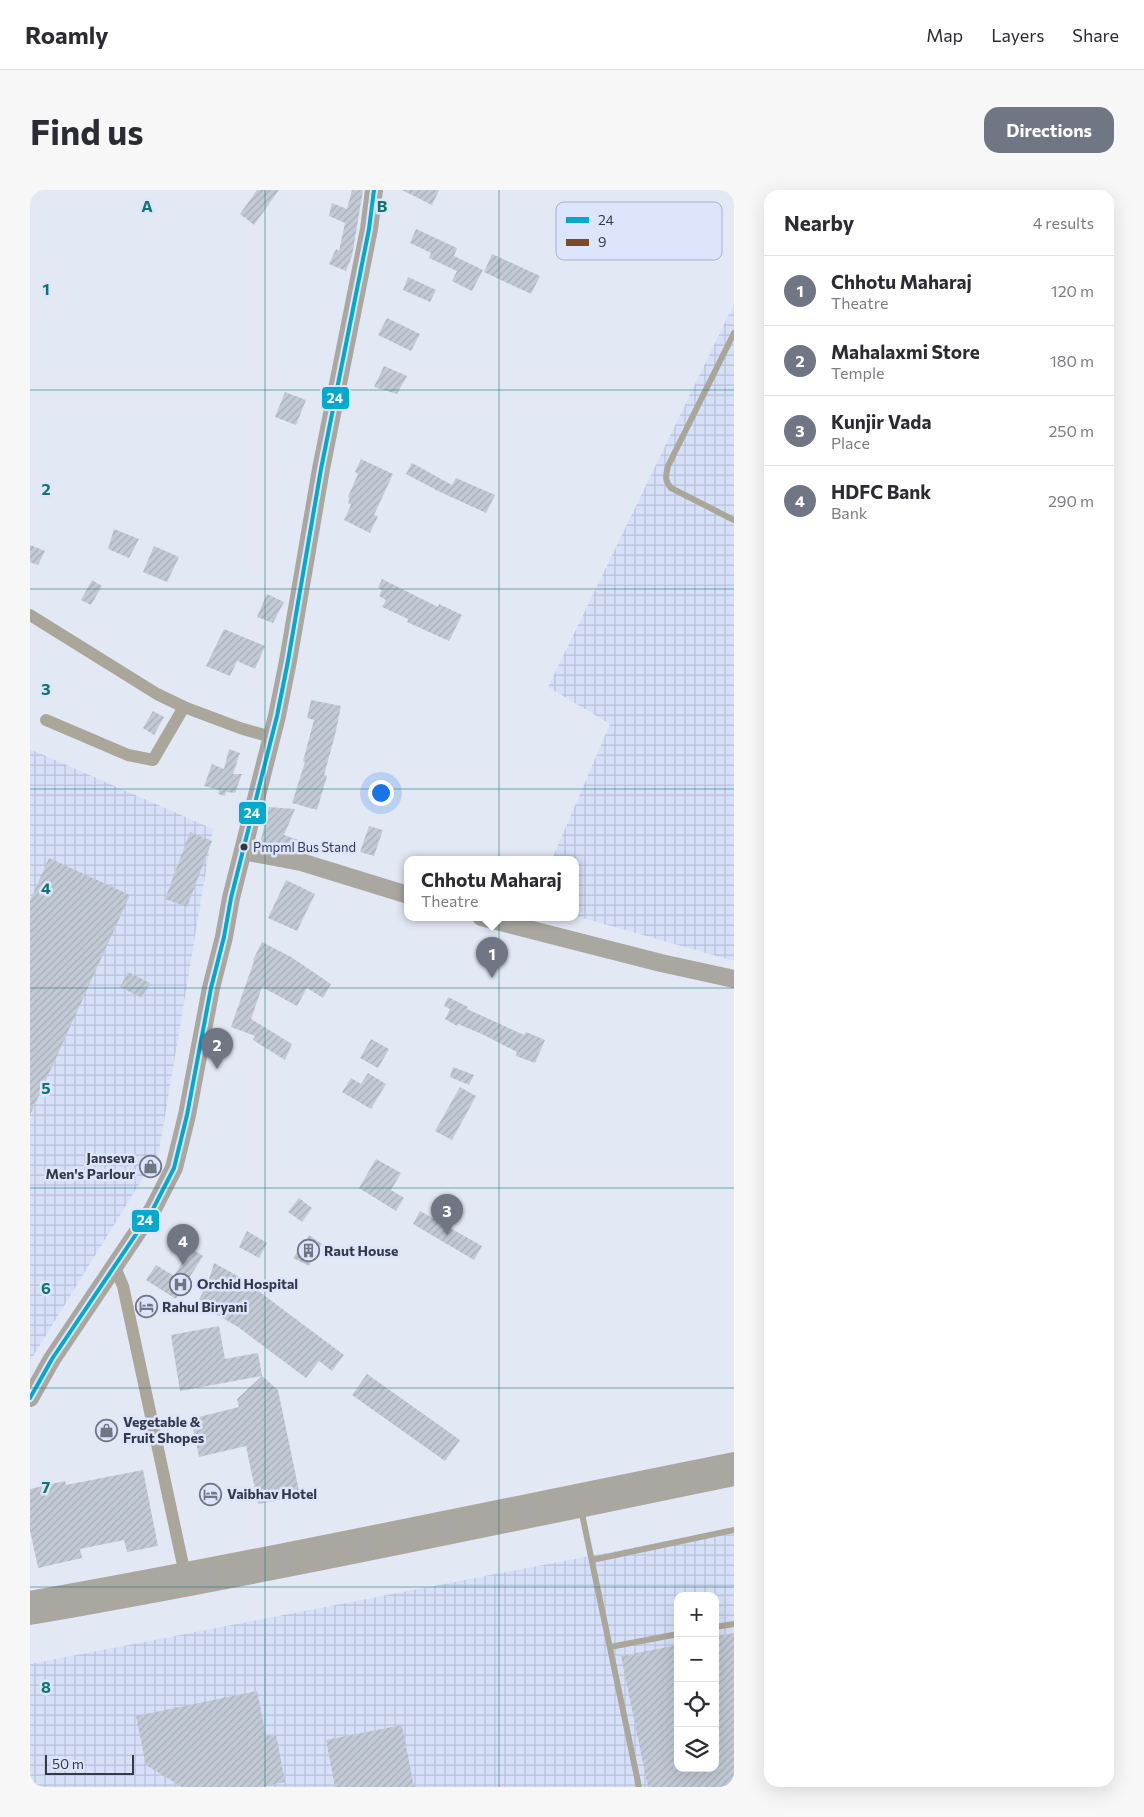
<!DOCTYPE html>
<meta charset="utf-8">
<style>
:root{--surface:#fff;--page:#f7f7f7;--text:#2b2b33;--muted:#7c7c81;--line:#e1e1e2;--accent:#717684}
body{margin:0;font-family:Commissioner,sans-serif;background:var(--page);color:var(--text)}
.controls{position:absolute;right:15px;bottom:15px;display:grid;overflow:hidden;border-radius:10px;box-shadow:0 5px 20px #0002}
.controls button{width:45px;height:45px;display:grid;place-items:center;padding:0;border:0;border-bottom:1px solid var(--line);background:var(--surface);color:var(--text);font:25px sans-serif}
.scale{position:absolute;left:15px;bottom:12px;width:89px;box-sizing:border-box;padding-left:5px;border:2px solid #333947;border-top:0;font-size:14px;line-height:18px;white-space:nowrap;color:#333947;-webkit-text-stroke:4px #dce5fc;paint-order:stroke}
.you{position:absolute;left:350px;top:602px;width:18px;height:18px;margin:-12px;border:4px solid #fff;border-radius:50%;background:#1a73e8;box-shadow:0 0 0 8px #1a73e833}
.badge{display:grid;place-items:center;width:32px;height:32px;border-radius:50%;background:var(--accent);color:#fff;font-size:16px;font-weight:700}
.pin{position:absolute;translate:-50% -41px;filter:drop-shadow(0 1px 2px #0008)}
.pin::after{content:'';position:absolute;top:26px;width:18px;height:15px;background:inherit;clip-path:polygon(0 0,100% 0,50% 100%)}
.popup{position:absolute;left:374px;top:666px;width:175px;height:65px;box-sizing:border-box;display:grid;place-content:center;border-radius:10px;background:var(--surface);filter:drop-shadow(0 1px 4px #0005);font-size:16px;white-space:nowrap;color:var(--muted)}
.popup b{font-size:19px;color:var(--text)}
.popup::after{content:'';position:absolute;left:50%;top:100%;margin-left:-10px;border:10px solid transparent;border-top-color:var(--surface)}
.list{margin:0;padding:0;list-style:none}
h2{display:flex;justify-content:space-between;align-items:center;height:65px;margin:0;padding:0 20px;font-size:21px}
h2 small{font-size:16px;font-weight:400;color:var(--muted)}
.list li{display:grid;grid-template-columns:32px 1fr auto;gap:15px;align-items:center;box-sizing:border-box;height:70px;padding:0 20px;border-top:1px solid var(--line)}
.list b{display:block;font-size:19px;white-space:nowrap}
.list p{margin:0;font-size:16px;white-space:nowrap;color:var(--muted)}
.list em{font-size:16px;font-style:normal;color:var(--muted)}
.icon{flex:none;width:28px;height:28px;fill:none;stroke:currentColor;stroke-width:2;stroke-linecap:round;stroke-linejoin:round}
.map{position:relative;flex:none;width:704px;height:1597px;overflow:hidden;border-radius:15px}
header{display:flex;align-items:center;gap:30px;box-sizing:border-box;height:70px;padding:0 25px;background:var(--surface);border-bottom:1px solid var(--line)}
header strong{font-size:24px}
nav{display:flex;gap:28px;margin-inline-start:auto;font-size:18px}
.intro{display:flex;align-items:center;justify-content:space-between;box-sizing:border-box;height:120px;padding:0 30px}
h1{margin:0;font-size:35px}
.button{padding:12px 22px;border-radius:15px;background:var(--accent);color:#fff;font-size:18px;font-weight:700}
main{display:flex;gap:30px;padding:0 30px}
aside{flex:1;background:var(--surface);border-radius:15px;box-shadow:0 5px 20px #0002}
.map>svg:first-child{display:block}
.industrial{fill:url(#industrial-grid);fill-rule:evenodd}
.building{fill:url(#building-hatch)}
.lines{fill:none;stroke-linecap:round;stroke-linejoin:round}
.lane{stroke:#aaa69a;stroke-width:6}
.street{stroke:#aaa69a;stroke-width:12}
.secondary{stroke:#aaa7a0;stroke-width:18}
.bus-1-casing{stroke:#dce5fc;stroke-width:8}
.bus-1{stroke:#00a9ce;stroke-width:4}
.grid{fill:none;stroke:#0f766e;stroke-width:1;stroke-opacity:0.55}
.bus-dot{fill:#333947;stroke:#dce5fc;stroke-width:2}
.labels{text-anchor:middle;stroke-width:5;stroke-linejoin:round;paint-order:stroke}
.bus-label{font-size:13px;fill:#333947;stroke:#dce5fc;text-anchor:start}
.poi-label{font-size:14px;font-weight:bold;fill:#333947;stroke:#dce5fc;text-anchor:start}
.key{fill:#dce5fc;stroke:#a9b1c6;stroke-width:1}
.key-label{font-size:14px;fill:#333947}
.grid-label{font-size:16px;text-anchor:middle;font-weight:bold;fill:#0f766e;stroke:#dce5fc;stroke-width:5;stroke-linejoin:round;paint-order:stroke}
.line-badge{stroke:#dce5fc;stroke-width:2}
.badge-label{font-size:14px;text-anchor:middle;font-weight:bold;fill:#fff}
</style>
<header>
<strong>Roamly</strong>
<nav><a>Map</a><a>Layers</a><a>Share</a></nav>
</header>
<div class="intro"><h1>Find us</h1><a class="button">Directions</a></div>
<main>
<div class="map">
<svg width="704" height="1597" viewBox="0 0 704 1597">
<defs>
<pattern id="industrial-grid" width="8" height="8" patternUnits="userSpaceOnUse" patternTransform="scale(1.25)"><rect width="8" height="8" fill="#d6e0f9"/><path d="M0 4h8M4 0v8" fill="none" stroke="#b8c1d7"/></pattern>
<pattern id="building-hatch" width="6" height="6" patternUnits="userSpaceOnUse" patternTransform="scale(1.25)"><rect width="6" height="6" fill="#c2cad6"/><path d="M-1 1l2-2M0 6l6-6M5 7l2-2" fill="none" stroke="#a7aeb9"/></pattern>
</defs>
<rect width="100%" height="100%" fill="#e3e8f5"/>
<g class="industrial">
<path d="M704,114V771L546,726V669H522L580,534L518,497Z"/>
<path d="M0,559L183,639L129,962L0,1171Z"/>
<path d="M704,1338V1597H0V1474ZM648,1406H685V1578H648Z"/>
</g>
<g class="building">
<path d="M227,0H249L224,35L210,24Z"/>
<path d="M322,0H333L322,66L316,81L299,74L306,59L309,61L315,33L299,26L302,13L317,19Z"/>
<path d="M372,0H409L402,15Z"/>
<path d="M386,39L427,58L424,66L453,80L442,101L422,91L427,81L399,68L401,63L380,53Z"/>
<path d="M462,64L510,86L501,104L454,82Z"/>
<path d="M378,87L406,100L400,112L373,100Z"/>
<path d="M357,128L390,144L381,161L348,145Z"/>
<path d="M354,176L377,186L367,204L344,197Z"/>
<path d="M255,202L276,210L266,235L245,227Z"/>
<path d="M331,269L363,284L344,325L348,326L340,343L314,330L321,315L318,313L320,308L318,307L328,284L325,282Z"/>
<path d="M382,273L422,295L426,288L465,305L456,323L408,301L376,284Z"/>
<path d="M84,339L109,349L99,368L78,359Z"/>
<path d="M0,355L15,361L8,375L0,372Z"/>
<path d="M124,356L149,367L137,392L113,382Z"/>
<path d="M352,389L408,417L409,414L432,425L419,451L377,432L378,429L352,417L356,410L349,406L352,400L348,398Z"/>
<path d="M62,390L72,396L61,415L51,410Z"/>
<path d="M237,404L254,412L243,433L227,427Z"/>
<path d="M194,439L235,456L225,479L207,471L200,486L176,476Z"/>
<path d="M281,510L311,516L305,545L294,585L297,586L287,620L262,613L275,572L273,571L284,530L277,528Z"/>
<path d="M123,521L134,527L124,545L113,538Z"/>
<path d="M199,559L210,563L203,584H212L205,603L196,602L195,606L188,604L189,600L174,596L182,574L194,579Z"/>
<path d="M239,617L265,619L254,645L280,654L277,663L230,653Z"/>
<path d="M339,636L353,640L344,666L330,662Z"/>
<path d="M160,642L182,651L157,717L135,709Z"/>
<path d="M19,668L100,705L0,925V711Z"/>
<path d="M256,690L285,704L267,741L238,728Z"/>
<path d="M232,752L261,767L301,794L293,808L277,798L267,816L232,797L221,829L262,854L255,870L223,850L225,846L201,837L224,771L223,770Z"/>
<path d="M98,782L120,793L112,808L90,797Z"/>
<path d="M418,807L438,817L437,819L494,845L496,842L515,850L505,873L486,866L487,862L454,845L428,834L427,836L415,829L420,819L414,816Z"/>
<path d="M341,849L359,859L348,878L330,868Z"/>
<path d="M423,877L444,885L439,895L420,887Z"/>
<path d="M338,883L356,894L341,919L312,902L321,888L331,894Z"/>
<path d="M430,897L446,906L422,950L405,941Z"/>
<path d="M346,969L371,983L361,1000L374,1008L366,1021L329,998Z"/>
<path d="M269,1008L282,1018L272,1032L258,1022Z"/>
<path d="M390,1021L452,1056L444,1070L383,1034Z"/>
<path d="M217,1041L237,1053L229,1068L209,1057Z"/>
<path d="M279,1045L292,1054L279,1076L263,1068Z"/>
<path d="M145,1048L173,1066L146,1109L116,1090L126,1075L144,1086L156,1066L139,1055Z"/>
<path d="M184,1073L228,1097L227,1100L314,1165L302,1181L289,1171L276,1188L208,1137L167,1113L180,1089H179Z"/>
<path d="M189,1136L195,1169L228,1163L232,1186L150,1201L141,1145Z"/>
<path d="M337,1184L430,1250L415,1271L322,1205Z"/>
<path d="M232,1186L248,1200L270,1306L228,1314L216,1256L169,1267L161,1229L209,1217L207,1209Z"/>
<path d="M113,1280L128,1356L97,1362L94,1350L50,1359L52,1368L8,1378L0,1340V1299L35,1291L36,1295Z"/>
<path d="M704,1443V1597H618L591,1466L648,1455V1578H685V1447Z"/>
<path d="M227,1501L236,1546L246,1544L255,1592L231,1597H152L116,1575L106,1526Z"/>
<path d="M372,1535L384,1597H305L296,1550Z"/>
</g>
<g class="lines">
<g class="lane">
<path d="M704,143L638,276C636,285 634,290 641,298L704,330"/>
<path d="M551,1319L609,1597"/>
<path d="M562,1370L704,1340"/>
<path d="M685,1437L704,1434"/>
<path d="M580,1457L648,1444"/>
</g>
<g class="street">
<path d="M0,425L127,504L154,517L210,538L241,547"/>
<path d="M16,530L98,565L123,570L154,517"/>
<path d="M84,1075L93,1096L156,1389"/>
</g>
<g class="secondary">
<path d="M213,661L271,672L378,705"/>
<path d="M451,727L631,773L704,789"/>
<path d="M0,1208L22,1169L123,1019L144,978L157,925L181,798L194,747L201,708L247,526L258,471L291,279L339,39L344,0"/>
<path d="M0,1410C236,1368 469,1318 704,1271"/>
<path d="M0,1426C236,1385 470,1335 704,1287"/>
</g>
<defs>
<path id="bus-1" d="M0,1208L22,1169L123,1019L144,978L157,925L181,798L194,747L201,708L247,526L258,471L291,279L339,39L344,0"/>
</defs>
<use href="#bus-1" class="bus-1-casing"/>
<use href="#bus-1" class="bus-1"/>
</g>
<path class="grid" d="M235,0V1597M469,0V1597M0,200H704M0,399H704M0,599H704M0,798H704M0,998H704M0,1198H704M0,1397H704"/>
<defs>
<symbol id="shop-ring" viewBox="-11 -11 22 22"><circle r="9.5" fill="#dce5fc" stroke="#717684" stroke-width="1.5"/><path d="M-5-2.5h2.3a2.7 3.5 0 0 1 5.4 0H5L5.5 6h-11ZM-1.5-2.5h3a1.5 2.3 0 0 0-3 0Z" fill="#717684"/></symbol>
<symbol id="building-ring" viewBox="-11 -11 22 22"><circle r="9.5" fill="#dce5fc" stroke="#717684" stroke-width="1.5"/><path d="M-4-6H4V6H1V3H-1V6H-4ZM-2.5-4.3h1.7v1.8h-1.7ZM.8-4.3h1.7v1.8H.8ZM-2.5-1h1.7V.8h-1.7ZM.8-1h1.7V.8H.8Z" fill="#717684"/></symbol>
<symbol id="hospital-ring" viewBox="-11 -11 22 22"><circle r="9.5" fill="#dce5fc" stroke="#717684" stroke-width="1.5"/><path d="M-5-5h3v3.5h4V-5h3V5h-3V1.5h-4V5h-3Z" fill="#717684"/></symbol>
<symbol id="hotel-ring" viewBox="-11 -11 22 22"><circle r="9.5" fill="#dce5fc" stroke="#717684" stroke-width="1.5"/><path d="M-6-4.5h1.5V1H6V5H4.5V3h-9V5H-6ZM-4 0a1.8 1.8 0 1 1 3.6 0ZM.5 0V-2.5h3Q6-2.5 6 0Z" fill="#717684"/></symbol>
</defs>
<g fill-rule="evenodd">
<use href="#shop-ring" x="108" y="964" width="25" height="25"/>
<use href="#building-ring" x="266" y="1048" width="25" height="25"/>
<use href="#hospital-ring" x="138" y="1082" width="25" height="25"/>
<use href="#hotel-ring" x="104" y="1104" width="25" height="25"/>
<use href="#shop-ring" x="64" y="1228" width="25" height="25"/>
<use href="#hotel-ring" x="168" y="1292" width="25" height="25"/>
</g>
<circle class="bus-dot" cx="214" cy="657" r="4.5"/>
<g class="labels">
<g class="bus-label">
<text x="223" y="662">Pmpml Bus Stand</text>
</g>
<g class="poi-label">
<text x="105" y="973" text-anchor="end">Janseva<tspan x="105" dy="16">Men's Parlour</tspan></text>
<text x="294" y="1066">Raut House</text>
<text x="167" y="1099">Orchid Hospital</text>
<text x="132" y="1122">Rahul Biryani</text>
<text x="93" y="1237">Vegetable &amp;<tspan x="93" dy="16">Fruit Shopes</tspan></text>
<text x="197" y="1309">Vaibhav Hotel</text>
</g>
</g>
<rect x="526" y="12" width="166" height="58" rx="8" class="key"/>
<rect x="536" y="27" width="23" height="6" fill="#00a9ce"/>
<rect x="536" y="49" width="23" height="7" fill="#7a4b2a"/>
<g class="key-label">
<text x="568" y="35">24</text>
<text x="568" y="57">9</text>
</g>
<g class="grid-label">
<text x="117" y="22">A</text>
<text x="352" y="22">B</text>
<text x="16" y="105">1</text>
<text x="16" y="305">2</text>
<text x="16" y="505">3</text>
<text x="16" y="704">4</text>
<text x="16" y="904">5</text>
<text x="16" y="1104">6</text>
<text x="16" y="1303">7</text>
<text x="16" y="1503">8</text>
</g>
<g class="line-badge">
<rect x="291" y="196" width="29" height="24" rx="5" fill="#00a9ce"/>
<rect x="208" y="611" width="29" height="24" rx="5" fill="#00a9ce"/>
<rect x="101" y="1019" width="29" height="24" rx="5" fill="#00a9ce"/>
</g>
<g class="badge-label">
<text x="305" y="213">24</text>
<text x="222" y="628">24</text>
<text x="115" y="1035">24</text>
</g>
</svg>
<div class="controls">
<button>+</button>
<button>−</button>
<button><svg class="icon" aria-label="locate" viewBox="0 0 24 24"><circle cx="12" cy="12" r="6"/><path d="M12 2v4M12 18v4M2 12h4M18 12h4"/></svg></button>
<button><svg class="icon" aria-label="layers" viewBox="0 0 24 24"><path d="M12 4l9 5-9 5-9-5zM3 14l9 5 9-5"/></svg></button>
</div>
<div class="scale">50 m</div>
<div class="you"></div>
<div class="pin badge" style="left:462px;top:788px">1</div>
<div class="popup"><b>Chhotu Maharaj</b>Theatre</div>
<div class="pin badge" style="left:187px;top:879px">2</div>
<div class="pin badge" style="left:417px;top:1045px">3</div>
<div class="pin badge" style="left:153px;top:1075px">4</div>
</div>
<aside>
<h2>Nearby<small>4 results</small></h2>
<ul class="list">
<li><span class="badge">1</span><div><b>Chhotu Maharaj</b><p>Theatre</p></div><em>120 m</em></li>
<li><span class="badge">2</span><div><b>Mahalaxmi Store</b><p>Temple</p></div><em>180 m</em></li>
<li><span class="badge">3</span><div><b>Kunjir Vada</b><p>Place</p></div><em>250 m</em></li>
<li><span class="badge">4</span><div><b>HDFC Bank</b><p>Bank</p></div><em>290 m</em></li>
</ul>
</aside>
</main>
